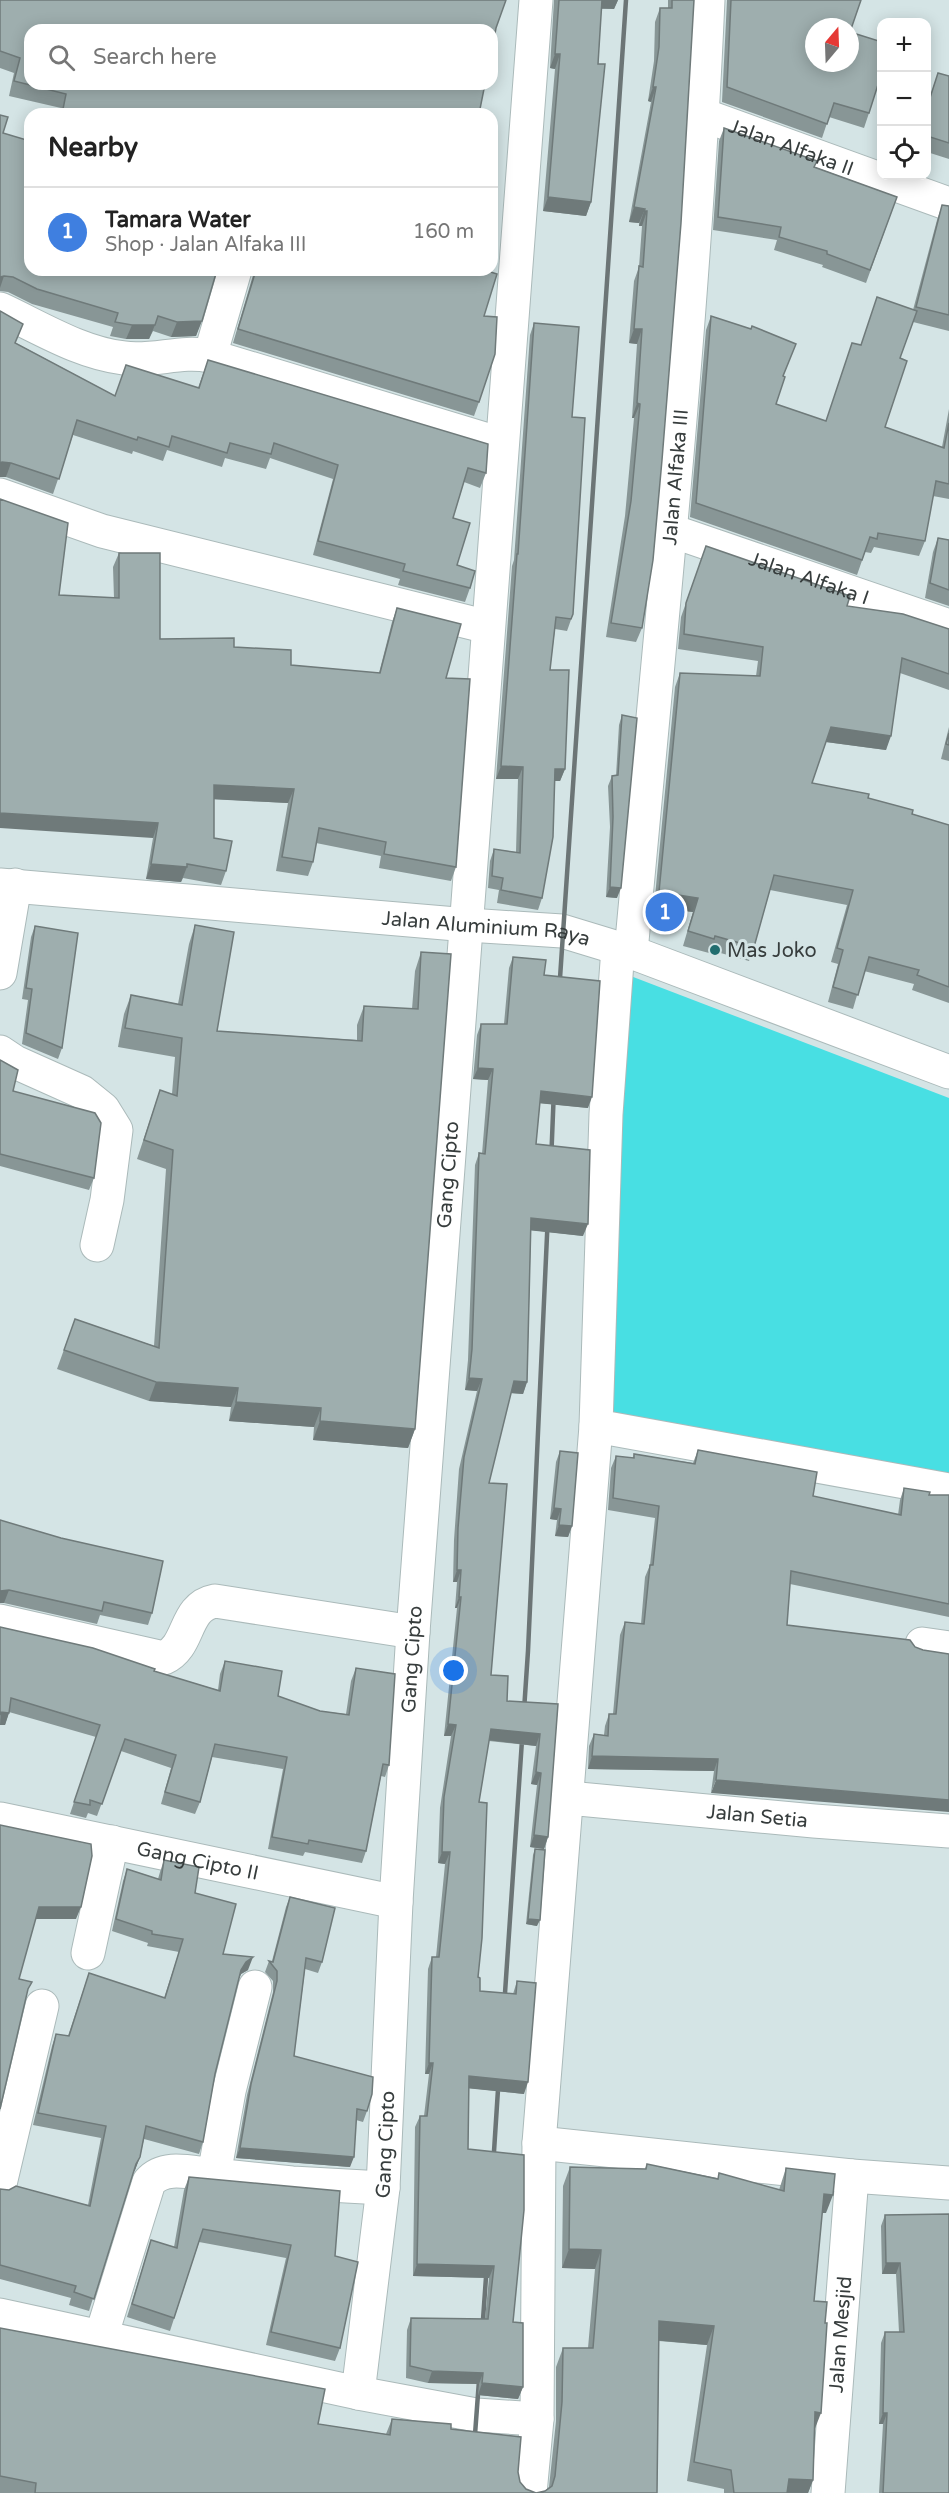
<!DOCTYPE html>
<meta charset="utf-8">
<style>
:root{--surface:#fff;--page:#f2f2f2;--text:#222;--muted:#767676;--line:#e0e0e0;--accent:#0b8043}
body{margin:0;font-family:"Varela Round",sans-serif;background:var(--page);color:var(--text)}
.controls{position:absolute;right:18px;top:18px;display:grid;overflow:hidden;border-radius:12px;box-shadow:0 3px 15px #0003}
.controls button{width:54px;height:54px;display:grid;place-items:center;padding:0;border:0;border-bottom:2px solid var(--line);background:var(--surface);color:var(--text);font:30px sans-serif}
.compass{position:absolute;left:805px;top:18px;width:54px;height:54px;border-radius:50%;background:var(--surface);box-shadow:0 3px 15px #0003;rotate:19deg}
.you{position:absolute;left:454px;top:1671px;width:21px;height:21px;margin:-15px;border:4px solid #fff;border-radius:50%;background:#1a73e8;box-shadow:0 0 0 9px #1a73e833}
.badge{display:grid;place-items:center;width:39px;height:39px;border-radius:50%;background:var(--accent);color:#fff;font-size:20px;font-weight:700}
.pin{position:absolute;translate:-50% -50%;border:3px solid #fff;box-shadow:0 2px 6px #0006}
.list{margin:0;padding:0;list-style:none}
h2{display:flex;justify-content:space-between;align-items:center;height:78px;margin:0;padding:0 24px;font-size:26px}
h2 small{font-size:20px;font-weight:400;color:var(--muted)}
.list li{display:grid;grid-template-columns:39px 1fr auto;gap:18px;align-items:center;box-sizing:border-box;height:90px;padding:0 24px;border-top:2px solid var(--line)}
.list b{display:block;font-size:22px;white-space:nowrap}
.list p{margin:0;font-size:20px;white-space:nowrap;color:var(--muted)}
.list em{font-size:20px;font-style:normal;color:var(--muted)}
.icon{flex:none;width:33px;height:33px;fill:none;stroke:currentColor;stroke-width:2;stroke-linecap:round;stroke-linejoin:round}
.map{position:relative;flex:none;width:949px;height:2493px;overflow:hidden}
.search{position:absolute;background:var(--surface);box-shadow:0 3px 15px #0003;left:24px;top:24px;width:474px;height:66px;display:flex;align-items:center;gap:15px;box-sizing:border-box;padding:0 21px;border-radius:18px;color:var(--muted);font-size:22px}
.panel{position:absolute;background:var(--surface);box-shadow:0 3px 15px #0003;left:24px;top:108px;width:474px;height:168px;border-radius:18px}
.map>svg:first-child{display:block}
.green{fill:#48dfe3}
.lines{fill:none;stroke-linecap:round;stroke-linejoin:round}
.minor-casing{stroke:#abbaba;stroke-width:35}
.major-casing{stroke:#abbaba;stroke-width:35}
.minor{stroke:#fff;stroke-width:33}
.major{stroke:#fff;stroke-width:33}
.rail{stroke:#6c7576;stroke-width:4.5}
.wall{fill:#889696}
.shaded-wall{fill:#6f7a7a}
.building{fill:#9eaeae;stroke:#6f7a7a;stroke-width:1.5;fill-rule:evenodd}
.poi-dot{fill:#216d6f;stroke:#d4e4e5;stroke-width:2}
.labels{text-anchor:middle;stroke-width:6;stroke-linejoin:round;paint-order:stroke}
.street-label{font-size:20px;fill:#373d3d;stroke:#d4e4e5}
.poi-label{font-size:20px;fill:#373d3d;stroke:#d4e4e5;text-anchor:start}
</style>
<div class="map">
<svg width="949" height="2493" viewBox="0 0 949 2493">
<rect width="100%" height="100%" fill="#d4e4e5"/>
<path class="green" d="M628,975L949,1098V1476L602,1411Z"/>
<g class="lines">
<defs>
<g id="minor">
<path id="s1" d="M703,115L949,204"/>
<path d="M0,309C39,327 80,353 124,358C154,362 181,350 210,356L501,444"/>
<path d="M210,356L235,270"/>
<path d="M0,495L102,531L488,627"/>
<path id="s2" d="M669,530L949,626"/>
<path id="s3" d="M631,952C660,635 694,318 708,0"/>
<path d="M0,973L15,885"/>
<path d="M0,1052L15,1062L82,1092L103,1109L116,1130L107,1200L97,1245"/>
<path d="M596,1426L949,1490"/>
<path d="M0,1621L164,1658C191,1646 183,1607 215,1601L413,1632"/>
<path d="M922,1644L949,1648"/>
<path id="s4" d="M568,1798L814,1821L949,1831"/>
<path id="s5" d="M0,1819L396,1902"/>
<path d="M88,1953L112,1842"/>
<path d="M539,2143L852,2176L949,2183"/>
<path d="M214,2175L292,2183L383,2188"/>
<path d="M0,2184L42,2006"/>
<path d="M0,2315L358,2393L476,2415L537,2419"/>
<path d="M101,2337L149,2182C165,2164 191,2173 214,2175L229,2091L255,1987"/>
<path id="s6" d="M358,2393L383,2188L396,1902L413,1632L536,0"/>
<path d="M530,2493L537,2419L539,2143L596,1426L606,1114L618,948"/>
<path id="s7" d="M828,2493L852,2176"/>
</g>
<g id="major">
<path id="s8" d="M0,885L468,925L562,931L631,952L949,1072"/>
</g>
</defs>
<use href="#minor" class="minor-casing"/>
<use href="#major" class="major-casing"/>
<use href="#minor" class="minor"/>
<use href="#major" class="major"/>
<g class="rail">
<path d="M559,993L626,0"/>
<path d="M551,1163L554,1089"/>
<path d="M504,2008L528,1651L548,1214"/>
<path d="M493,2167L499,2074"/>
<path d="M482,2334L487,2263"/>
<path d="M474,2448L480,2367"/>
</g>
</g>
<g class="wall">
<path d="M0,0L496,28L479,114H60L61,108L9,96L14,73L0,68Z"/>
<path d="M554,0H618L614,9H601L591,202L586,216L543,211L555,69L550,68Z"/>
<path d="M668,0H694L642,628L636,642L606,637L625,516L634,418H632L637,344L629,343L634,281L639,267L642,226H639V223L629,222L651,102L648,101L654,61L655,22L660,8H668Z"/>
<path d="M727,0H861L850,32L869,113L864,128L829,117L822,138L722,102Z"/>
<path d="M938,73L949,76V159L927,152V106Z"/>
<path d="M0,115L3,133L30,270H217L196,336L171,337L153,331L149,339H126L110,336L113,327L32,304L8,292L0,291Z"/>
<path d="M724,128L815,167L897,197L866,283L822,267L823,265L774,250L777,240L713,230L719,141Z"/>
<path d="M942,205L949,206V331L913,322L900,358L885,427L942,447L949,409V499L933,496L925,541L919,556L874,547L871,553L865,552L857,575L690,517L706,330L711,316L783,377L776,404L826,421L860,345L913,310L937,220Z"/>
<path d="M253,270H484V316L479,402L474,416L233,343L253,275Z"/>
<path d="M534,323L572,417L573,614L567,631L555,629L550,670L565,769L560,781H555L542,898L538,910L497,903L499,890L488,888L490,861L494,849L516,852L518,779H496L512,566L514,560L530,335Z"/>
<path d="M16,343L115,396L198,388L208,360L486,473L480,488L464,482L453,518L457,565L470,588L465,602L398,585L400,579L313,555L333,479L270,458L266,469L225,458L222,467L167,450L163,461L133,451L132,454L73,435L53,494L6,477Z"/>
<path d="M938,538L949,540V606L925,598L933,552Z"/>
<path d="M706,546L847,606L949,629V690L900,673L886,750L826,742L812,783L868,798L912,814L949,825V1003L912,990L914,984L864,971L853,1009L828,1002L838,964L831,962L847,905L770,890L754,947L749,961L710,950L709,953L683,946L693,912L654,907L675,687L680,673L756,676L758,661L678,649L681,617Z"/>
<path d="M119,553L160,639L234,647L291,665L379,673L392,622L397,608L446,678L456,867L451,881L379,868L381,856L316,843L313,862L308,876L276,871L288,803L214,799V838L226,871L221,885L183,878L181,882L146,879L153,838L59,595L114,598L113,567Z"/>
<path d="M622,715L617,898L606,897L610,827L608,786L612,776H616L619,725Z"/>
<path d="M949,727V761L941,759Z"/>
<path d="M195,925L217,1031L357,1040V1025L364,1006L412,1009L415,971L421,952L415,1429L408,1448L313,1440L314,1427L229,1421L231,1407L149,1401L57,1369L75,1319L154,1346L166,1169L137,1159L160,1090L172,1094L175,1057L118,1047L124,1014L131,995L178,1004L189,944Z"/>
<path d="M35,926L62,1048L58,1059L22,1044L28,1000L22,999L31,937Z"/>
<path d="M513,957L544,975L588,1108L540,1103L536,1144L583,1236L531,1230L527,1382L523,1394L511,1393L489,1483L491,1675L507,1701L558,1704L548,1837L544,1849L530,1847L537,1785L531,1784L536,1746L489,1741L479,1802L478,1977L480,1991L513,1994L517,1981L524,2094L469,2088L468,2149L513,2322L523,2387L518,2399L478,2395L479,2384L428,2383L406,2378L407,2330L411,2318L485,2319L489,2278L413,2276L415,2127L420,2116H424L429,2074H425L428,1969L432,1957H436L445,1864L438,1863L440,1808L451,1736H444L457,1608H455L457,1582H453L454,1540L459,1469L477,1391L465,1390L468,1360L475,1165L479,1153L482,1154L488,1080L473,1079L477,1035L481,1024H504L509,968Z"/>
<path d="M0,1060L13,1091L94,1178L89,1190L0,1166Z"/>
<path d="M698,1450L813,1496L898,1515L900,1500L904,1488L929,1495H949V1617L790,1584L711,1793L714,1771L588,1769L589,1746L594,1734L604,1735L605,1726L609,1714H613L620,1635L625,1622L641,1624L645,1577L650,1565L655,1518L608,1510L611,1468L616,1456L633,1458L634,1454L693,1463Z"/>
<path d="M560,1451L572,1526L568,1537L555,1536L557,1520L550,1519L556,1462Z"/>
<path d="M0,1520L152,1613L148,1625L100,1615L97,1624L4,1603H0Z"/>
<path d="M0,1627L218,1690L220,1674L225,1661L278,1696L320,1711L346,1714L351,1681L356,1668L389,1765L385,1777L381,1776L366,1851L362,1863L305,1852L303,1856L268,1849L283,1769L212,1757L200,1802L195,1814L161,1804L171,1768L121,1751L97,1816L88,1813L86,1818L70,1814L96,1737L9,1712L5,1725H0Z"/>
<path d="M535,1849L537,1926L526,1924L533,1855Z"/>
<path d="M164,1860L195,1893L223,1954L248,1970L241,1974L239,1978L215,2074L203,2142L199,2154L144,2139L140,2157L135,2170L132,2174L89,2311L69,2305L71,2298L0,2279V2189L88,2205L101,2138L33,2125L52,2046L56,2034L68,2036L89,1973L164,1998L179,1952L147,1946L148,1943L112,1931L123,1881L127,1869L158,1879L160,1872Z"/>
<path d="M290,1897L322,1962L318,1973L305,1969L294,2056L367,2111L363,2122L356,2120L350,2167L236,2158L247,2095L273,1992V1981L265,1972L269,1961H272L286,1907Z"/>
<path d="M647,2164L717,2178L779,2190L786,2168L826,2213H822L814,2301V2430L813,2480L808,2493H724V2489L687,2481L707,2345L659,2341L657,2493H0V2328L318,2424L386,2434L392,2419L451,2429L518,2472L520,2482L526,2489L536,2493L545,2491L549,2487L556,2421V2367L563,2348H588L595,2269L562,2268L563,2186L570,2167L645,2169Z"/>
<path d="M189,2177L335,2256L340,2348L335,2361L266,2345L286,2258L199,2242L170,2331L127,2317L151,2240L174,2247L184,2190Z"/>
<path d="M949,2214V2493H879L883,2424H879L881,2343L885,2332H899L896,2274H882L881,2226L885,2215Z"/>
</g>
<g class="shaded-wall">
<path d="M600,0H618L614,9L597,8Z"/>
<path d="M555,54H560L555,69L550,68Z"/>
<path d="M653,87H656L651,102L648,101Z"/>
<path d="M548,197L591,202L586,216L543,211Z"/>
<path d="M634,207L645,209L639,223L629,222Z"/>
<path d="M644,211H647L642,226H639Z"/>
<path d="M4,276L0,288V277Z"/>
<path d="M202,321L196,336L171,337L177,322Z"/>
<path d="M132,325H155L149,339H126Z"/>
<path d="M634,329H642L637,344L629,343Z"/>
<path d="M637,403L640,404L634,418H632Z"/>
<path d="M2,462L11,463L6,477H0V463Z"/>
<path d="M831,727L891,736L886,750L826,742Z"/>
<path d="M501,766L523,767L518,779H496Z"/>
<path d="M555,769H565L560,781H551Z"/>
<path d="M214,785L294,789L288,803L209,799Z"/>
<path d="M0,813L158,823L153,838L0,828Z"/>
<path d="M151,864L187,867L181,882L146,879Z"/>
<path d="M610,887L621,888L617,898L606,897Z"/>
<path d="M659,892L698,898L693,912L654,907Z"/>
<path d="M478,1068L493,1069L488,1080L473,1079Z"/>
<path d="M541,1091L592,1097L588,1108L537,1103Z"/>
<path d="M531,1218L588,1224L583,1236L527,1230Z"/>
<path d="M469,1378L482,1379L477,1391L465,1390Z"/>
<path d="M514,1381L527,1382L523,1394L510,1393Z"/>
<path d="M156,1382L238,1388L231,1407L149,1401Z"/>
<path d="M236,1402L321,1408L314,1427L229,1421Z"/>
<path d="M320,1421L415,1429L408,1448L313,1440Z"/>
<path d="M554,1508L561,1509L557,1520L550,1519Z"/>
<path d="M559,1525L572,1526L568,1537L555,1536Z"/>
<path d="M457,1570H461L457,1582H453Z"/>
<path d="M9,1590L4,1603H0V1591Z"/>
<path d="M459,1597H461L457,1608H455Z"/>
<path d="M1,1712L9,1713L5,1725H0Z"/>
<path d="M448,1724L456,1725L451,1736H444Z"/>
<path d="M491,1729L540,1734L536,1746L487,1740Z"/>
<path d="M592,1756L718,1759L714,1771L588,1769Z"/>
<path d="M536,1772L541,1773L537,1785L531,1784Z"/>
<path d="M716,1780L949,1800V1812L711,1793Z"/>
<path d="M534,1835L548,1837L544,1849L530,1847Z"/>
<path d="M442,1852H450L445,1864L438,1863Z"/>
<path d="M39,1907H81L76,1919H35Z"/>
<path d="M528,1919L540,1920L537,1926L526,1924Z"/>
<path d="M253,1957L248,1970L241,1974L237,1982L241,1970L246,1962Z"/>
<path d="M429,2063H433L429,2074H425Z"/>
<path d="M469,2076L528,2082L524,2094L465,2088Z"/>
<path d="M240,2148L354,2157L350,2167L236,2158Z"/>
<path d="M140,2157L135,2170L131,2176L136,2164Z"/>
<path d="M824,2194L833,2195L826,2213H817Z"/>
<path d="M569,2249L601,2250L595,2269L562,2268Z"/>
<path d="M886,2263H900L896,2274H882Z"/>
<path d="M417,2264L494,2266L489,2278L413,2276Z"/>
<path d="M659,2321L714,2326L707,2345L652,2340Z"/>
<path d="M432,2371L483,2373L479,2384L428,2383Z"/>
<path d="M482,2383L523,2387L518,2399L478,2395Z"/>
<path d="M815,2412L821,2413L814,2431Z"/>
<path d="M883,2413H887L883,2424H879Z"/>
<path d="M789,2479L813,2480L808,2493H784Z"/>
</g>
<g class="building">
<path d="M0,0H506L496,28L492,50V30H30V84H485L479,114H62L66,94L14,81L20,58L0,51Z"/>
<path d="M559,0H602L598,64H605L591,202L548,197L560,54H555Z"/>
<path d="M672,0H694L681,223L662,460L653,560L642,628L611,623L631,501L640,404L637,403L642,329H634L639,266L643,267L647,211H644L645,209L634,207L656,87H653L659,47L660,8H672Z"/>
<path d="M731,0H861L850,32L882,42V72L869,113L834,103L827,124L727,87ZM814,27H850V63H814Z"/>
<path d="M938,73L949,76V143L927,136V107Z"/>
<path d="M0,115L8,117L3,133L30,141V270H217L202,321L177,322L158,316L155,325H132L115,322L118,313L37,289L13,277L4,276L0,277Z"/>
<path d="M724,128L817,161L814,167L897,197L870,270L827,254V251L779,237L781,227L718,217Z"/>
<path d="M492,146L495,147L492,163Z"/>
<path d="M942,205L949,206V315L916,307Z"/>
<path d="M256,270H484L497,274L484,316L497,317L495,354L479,402L238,329Z"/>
<path d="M877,297L917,311L900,358L907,361L885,427L944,448L949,423V484L936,481L925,541L878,533L877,539L870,537L862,560L696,503L711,316L751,329L752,326L796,344L783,376L785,377L776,404L826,421L852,343L861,345Z"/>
<path d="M0,311L23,324L15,343L115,396L126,365L199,388L208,360L488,444L486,473L468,468L453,518L470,523L457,565L475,571L470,588L403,571L405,564L318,541L338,465L274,443L271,454L230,443L227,453L172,436L169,447L138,437L137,440L77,420L59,479L11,463L2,462L0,463Z"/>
<path d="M534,323L579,327L572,417L585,418L573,614L571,619L556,617L550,670H569L565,769H555L553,837L542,898L501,890L503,878L492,876L494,849L520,853L523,767L501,766L517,554H518Z"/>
<path d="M0,499L68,523L59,595L119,598V553H160V639L234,638V647L291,650V665L380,673L397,608L461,624L446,678L470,679L456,867L384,854L386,842L319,828L313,862L282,857L294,789L214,785V838L232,841L226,871L187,864V867L151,864L158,823L0,813Z"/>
<path d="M938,538L949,540V590L930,583Z"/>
<path d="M706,546L850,596L847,606L903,614L949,629V674L902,658L891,736L831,727L812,783L869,794L868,798L913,810L912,814L949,825V987L917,975L919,970L869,957L858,995L833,987L843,950L837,948L853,890L774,875L754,947L715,936L714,939L688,931L698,898L659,892L680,673L760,676L763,647L684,634L686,603Z"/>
<path d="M622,715L637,718L621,888L610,887L613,817L612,776L618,775Z"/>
<path d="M949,733V745L946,744Z"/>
<path d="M195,925L234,932L217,1031L362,1041L364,1006L418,1009L421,952L451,954L415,1429L320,1421L321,1408L236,1402L238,1388L156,1382L64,1350L75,1319L159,1348L173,1150L144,1140L160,1090L177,1096L182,1038L125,1028L131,995L182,1005Z"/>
<path d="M35,926L78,933L62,1048L26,1033L32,989L26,988Z"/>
<path d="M513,957L546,960L544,975L600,981L592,1097L541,1091L536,1144L590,1150L588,1224L531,1218L527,1382L514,1381L489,1483L507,1484L491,1675L508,1676L507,1701L558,1704L548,1837L534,1835L541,1773L536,1772L540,1734L491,1729L479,1802L487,1803L482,1938L478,1977L480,1978V1991L516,1994L517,1981L536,1983L528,2082L469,2076L468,2149L524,2155V2210L513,2322L523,2323V2387L482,2383L483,2373L432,2371L410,2366L411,2318L488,2319L494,2266L417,2264L420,2116H427L433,2063H429L432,1957H439L450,1852H442L444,1797L456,1725L448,1724L461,1597H459L461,1570H457L458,1528L464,1457L482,1379L469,1378L472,1349L479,1153L485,1154L493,1069L478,1068L481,1024H507Z"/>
<path d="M0,1060L18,1070L13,1091L95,1113L101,1123L94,1178L0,1154Z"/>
<path d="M698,1450L817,1472L813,1496L901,1515L904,1488L930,1492L929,1495H949V1604L791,1571L787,1625L910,1640L915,1647L923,1650L949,1654V1800L716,1780L718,1759L592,1756L594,1734L608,1736L609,1714H616L625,1622L644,1624L650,1565H653L659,1506L613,1498L616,1456L634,1458V1454L695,1464Z"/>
<path d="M560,1451L578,1453L572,1526L559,1525L561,1509L554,1508Z"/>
<path d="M0,1520L61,1538L163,1561L152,1613L104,1602L102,1611L9,1590L0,1591Z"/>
<path d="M0,1627L93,1648L155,1669L154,1671L220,1691L225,1661L282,1671L278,1696L320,1711L349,1715L356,1668L395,1674L389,1765L383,1764L366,1851L309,1840L308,1844L272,1837L287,1757L215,1744L200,1802L165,1792L176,1755L125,1739L102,1804L90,1800V1805L74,1802L100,1725L11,1698L9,1713L1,1712L0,1715Z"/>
<path d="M0,1825L91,1844L92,1856L81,1907H39L19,1979L32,1982L28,1989L0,2109Z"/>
<path d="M535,1849L545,1850L540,1920L528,1919Z"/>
<path d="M164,1860L199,1867L195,1893L236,1904L223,1954L253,1957L246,1962L241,1970L215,2074L203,2142L146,2126L140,2157L136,2164L94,2299L74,2292L76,2286L0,2265V2189L9,2190L16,2186L90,2206L106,2126L38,2113L56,2034L69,2036L89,1973L165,1998L183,1939L152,1934V1931L116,1919L127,1869L161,1880Z"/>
<path d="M290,1897L335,1908L322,1962L306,1958L294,2056L373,2077L372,2094L367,2111L357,2109L354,2157L240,2148L251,2084L277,1981V1971L269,1961L273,1962Z"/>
<path d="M647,2164L718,2179L719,2173L784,2191L786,2168L835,2174L833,2195L824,2194L814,2301L827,2302L825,2323H827L821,2413L815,2412L813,2480L789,2479L787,2493H734L731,2470L694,2462L714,2326L659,2321L657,2493H35L36,2483L0,2476V2328L325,2389L318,2424L390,2435L392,2419L451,2424V2429L521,2437L518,2472L520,2482L526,2489L536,2493L545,2491L552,2486L555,2476L562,2402L563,2348H593L601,2250L569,2249L570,2167L646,2169Z"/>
<path d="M189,2177L340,2191L335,2256L358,2262L340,2348L271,2332L291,2245L203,2229L174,2318L132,2304L151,2240L177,2248Z"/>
<path d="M949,2214V2493H883L887,2413H883L885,2332H904L900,2263H886L885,2215Z"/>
</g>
<circle class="poi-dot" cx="715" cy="950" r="6"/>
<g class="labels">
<g class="street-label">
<text dy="7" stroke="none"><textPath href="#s1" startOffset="94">Jalan Alfaka II</textPath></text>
<text dy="7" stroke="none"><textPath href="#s3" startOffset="477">Jalan Alfaka III</textPath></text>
<text dy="7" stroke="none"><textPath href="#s2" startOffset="148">Jalan Alfaka I</textPath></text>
<text dy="7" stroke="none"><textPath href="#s8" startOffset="488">Jalan Aluminium Raya</textPath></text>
<text dy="7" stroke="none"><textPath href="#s6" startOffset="1222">Gang Cipto</textPath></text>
<text dy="7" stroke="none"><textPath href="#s6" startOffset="736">Gang Cipto</textPath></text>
<text dy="7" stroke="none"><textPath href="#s4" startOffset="190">Jalan Setia</textPath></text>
<text dy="7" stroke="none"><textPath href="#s5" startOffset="202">Gang Cipto II</textPath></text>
<text dy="7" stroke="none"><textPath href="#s6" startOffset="250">Gang Cipto</textPath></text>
<text dy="7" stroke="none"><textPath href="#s7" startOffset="159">Jalan Mesjid</textPath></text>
</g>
<g class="poi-label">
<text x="727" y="957">Mas Joko</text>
</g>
</g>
</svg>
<div class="controls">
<button>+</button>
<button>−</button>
<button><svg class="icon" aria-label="locate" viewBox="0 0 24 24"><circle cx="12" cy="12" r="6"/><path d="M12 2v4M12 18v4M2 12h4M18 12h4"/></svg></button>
</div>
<svg class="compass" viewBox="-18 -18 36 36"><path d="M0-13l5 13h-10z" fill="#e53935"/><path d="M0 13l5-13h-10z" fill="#767676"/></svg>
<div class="you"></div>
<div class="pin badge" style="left:665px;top:912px;background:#3f7fe0">1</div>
<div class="search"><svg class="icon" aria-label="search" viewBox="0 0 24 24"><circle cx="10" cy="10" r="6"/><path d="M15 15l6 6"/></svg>Search here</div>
<section class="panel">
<h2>Nearby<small></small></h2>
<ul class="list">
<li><span class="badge" style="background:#3f7fe0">1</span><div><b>Tamara Water</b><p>Shop · Jalan Alfaka III</p></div><em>160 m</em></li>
</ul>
</section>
</div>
